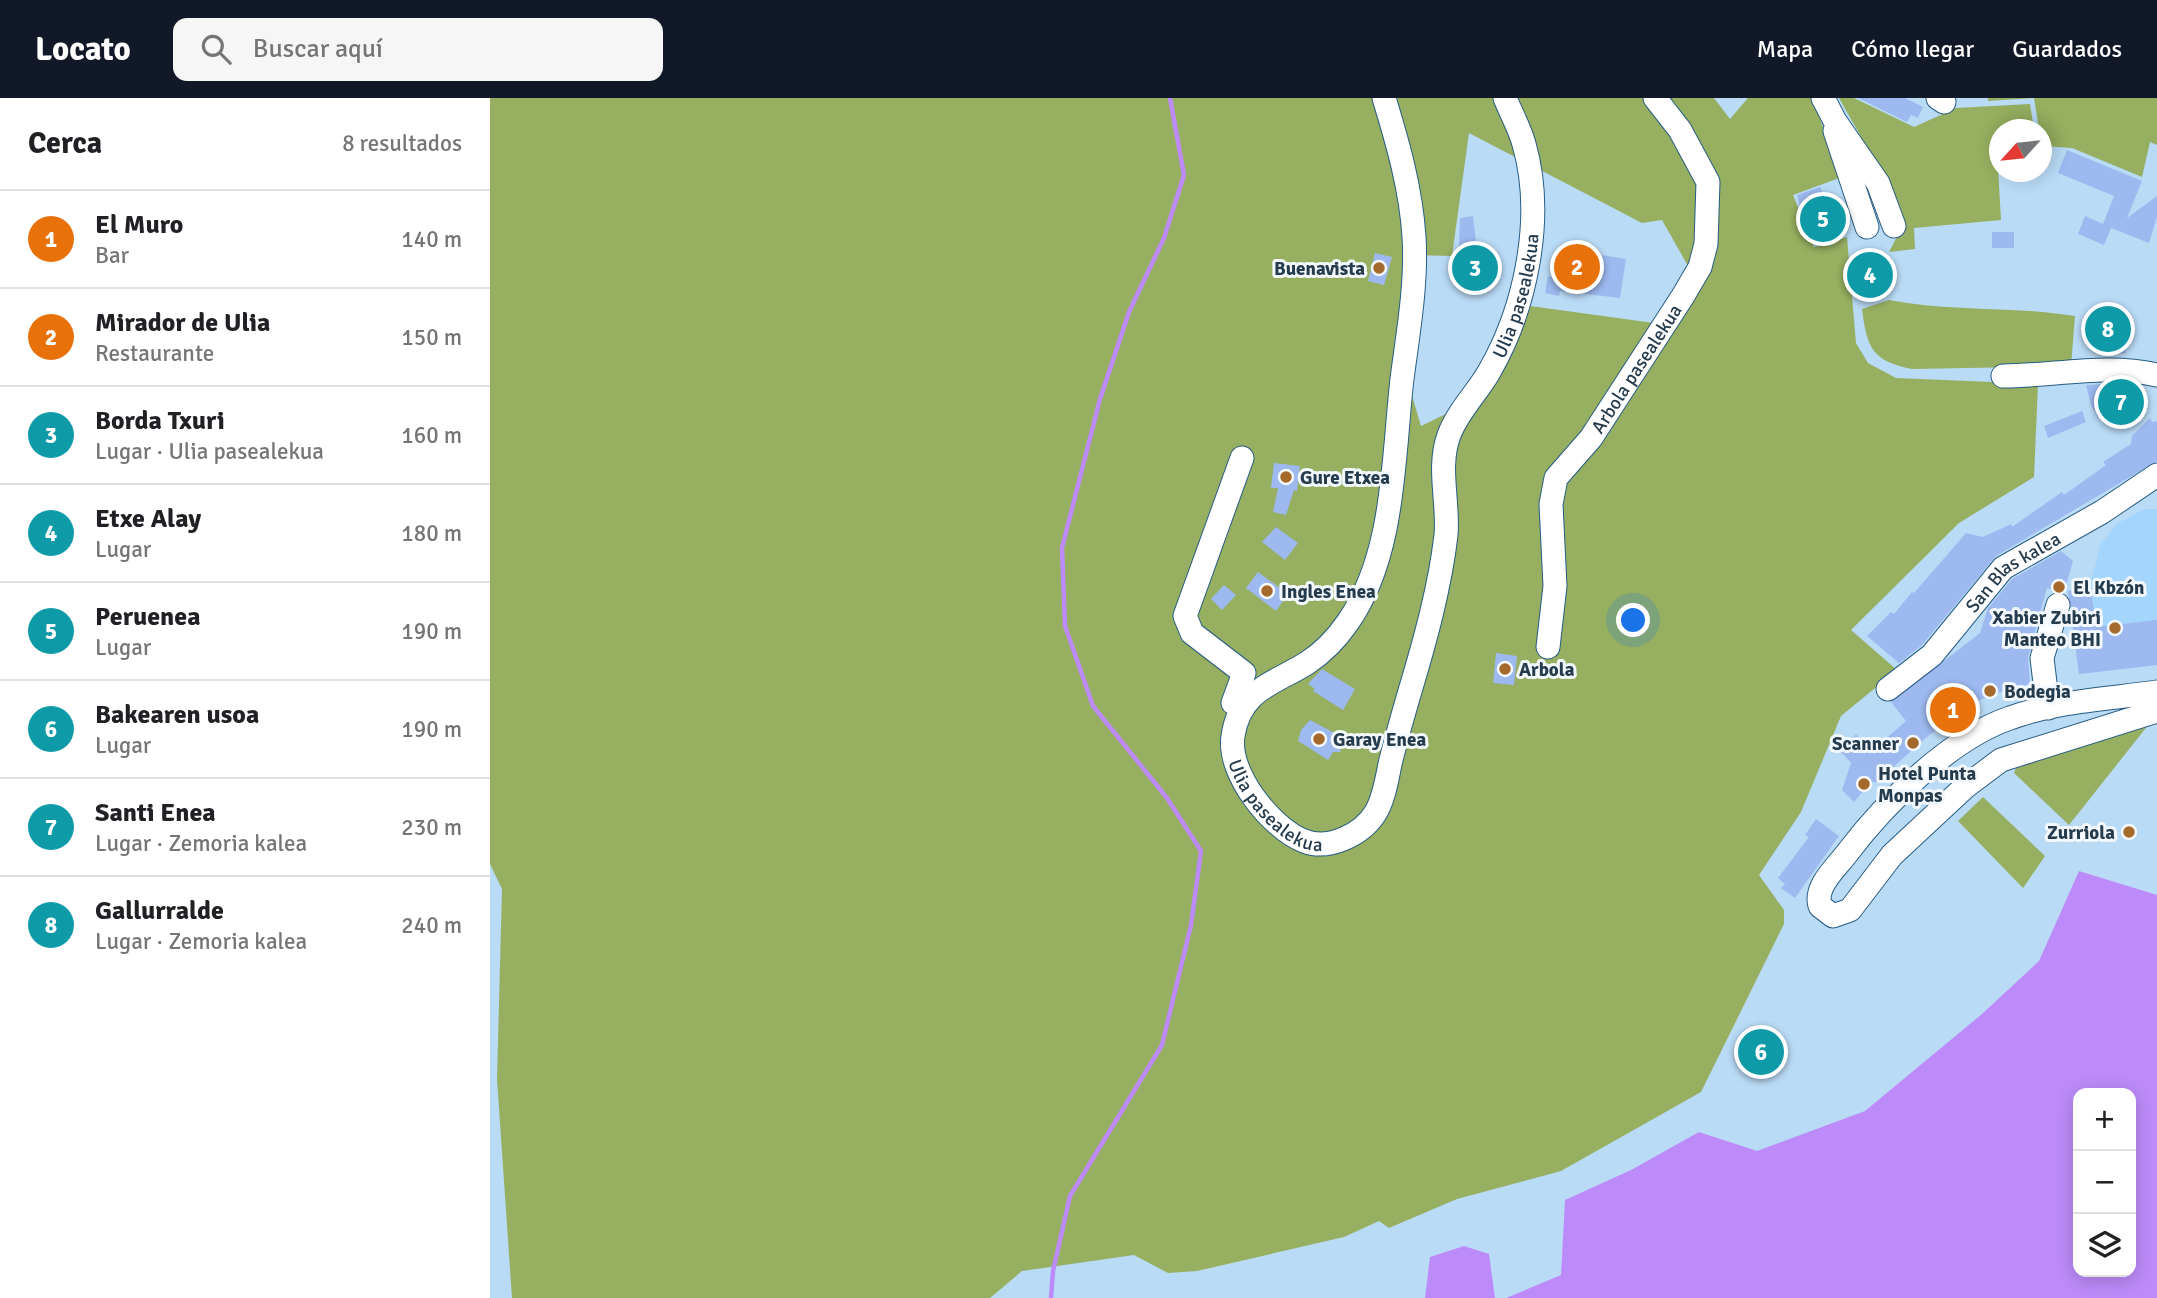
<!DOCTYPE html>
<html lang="es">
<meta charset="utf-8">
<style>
:root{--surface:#fff;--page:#f6f6f6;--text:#202124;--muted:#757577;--line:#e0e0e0;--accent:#111827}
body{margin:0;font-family:Signika,sans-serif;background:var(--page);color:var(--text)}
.controls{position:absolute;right:21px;bottom:21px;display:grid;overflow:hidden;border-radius:14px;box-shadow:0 4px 18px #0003}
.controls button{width:63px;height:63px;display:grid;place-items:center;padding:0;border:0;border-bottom:2px solid var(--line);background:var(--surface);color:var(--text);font:35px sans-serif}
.compass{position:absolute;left:1499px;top:21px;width:63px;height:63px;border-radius:50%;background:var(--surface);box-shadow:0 4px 18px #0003;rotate:243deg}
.you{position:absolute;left:1144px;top:523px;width:24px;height:24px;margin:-18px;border:5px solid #fff;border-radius:50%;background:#1a73e8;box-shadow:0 0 0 10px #1a73e833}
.badge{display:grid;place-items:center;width:46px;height:46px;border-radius:50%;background:var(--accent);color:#fff;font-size:23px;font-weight:700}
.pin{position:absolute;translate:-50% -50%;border:4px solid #fff;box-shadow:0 2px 7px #0006}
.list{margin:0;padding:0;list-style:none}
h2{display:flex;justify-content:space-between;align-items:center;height:91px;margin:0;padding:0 28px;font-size:30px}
h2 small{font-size:23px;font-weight:400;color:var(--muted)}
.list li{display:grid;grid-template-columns:46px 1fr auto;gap:21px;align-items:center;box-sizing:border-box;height:98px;padding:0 28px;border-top:2px solid var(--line)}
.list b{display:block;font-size:26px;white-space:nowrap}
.list p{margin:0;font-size:23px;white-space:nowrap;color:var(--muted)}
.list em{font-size:23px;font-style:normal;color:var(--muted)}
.icon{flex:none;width:38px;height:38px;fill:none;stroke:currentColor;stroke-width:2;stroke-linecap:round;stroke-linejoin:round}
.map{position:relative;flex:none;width:1667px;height:1200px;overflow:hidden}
header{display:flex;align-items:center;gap:42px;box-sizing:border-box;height:98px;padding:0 35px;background:var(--accent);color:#fff}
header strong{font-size:33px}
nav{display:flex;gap:38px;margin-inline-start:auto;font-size:24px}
.search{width:490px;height:63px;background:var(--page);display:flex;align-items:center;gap:18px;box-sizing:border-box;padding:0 24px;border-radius:14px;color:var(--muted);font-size:26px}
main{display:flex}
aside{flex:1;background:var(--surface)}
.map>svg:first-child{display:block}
.built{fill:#a4d5fd}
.green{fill:#96af60;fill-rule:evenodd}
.water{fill:#bd8bf9;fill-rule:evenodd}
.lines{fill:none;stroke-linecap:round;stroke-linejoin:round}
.stream{stroke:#bd8bf9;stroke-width:4.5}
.building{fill:#9db9f0}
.minor-casing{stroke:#275c83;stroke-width:25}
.minor{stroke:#fff;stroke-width:23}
.poi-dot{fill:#a4692b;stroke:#f2f8fc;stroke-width:2.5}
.labels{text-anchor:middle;stroke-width:6;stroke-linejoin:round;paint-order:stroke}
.poi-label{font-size:19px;font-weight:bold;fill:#253c4e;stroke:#f2f8fc;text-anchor:start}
.street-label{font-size:19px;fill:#253c4e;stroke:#f2f8fc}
</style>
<header>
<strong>Locato</strong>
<div class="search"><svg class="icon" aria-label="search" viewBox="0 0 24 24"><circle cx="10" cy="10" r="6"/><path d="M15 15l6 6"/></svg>Buscar aquí</div>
<nav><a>Mapa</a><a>Cómo llegar</a><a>Guardados</a></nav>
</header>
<main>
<aside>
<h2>Cerca<small>8 resultados</small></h2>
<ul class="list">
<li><span class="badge" style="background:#e8710a">1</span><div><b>El Muro</b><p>Bar</p></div><em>140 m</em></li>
<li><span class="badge" style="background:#e8710a">2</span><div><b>Mirador de Ulia</b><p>Restaurante</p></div><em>150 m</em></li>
<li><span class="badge" style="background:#0f9aa8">3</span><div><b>Borda Txuri</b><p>Lugar · Ulia pasealekua</p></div><em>160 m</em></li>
<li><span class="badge" style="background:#0f9aa8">4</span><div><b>Etxe Alay</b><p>Lugar</p></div><em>180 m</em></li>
<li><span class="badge" style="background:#0f9aa8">5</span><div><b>Peruenea</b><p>Lugar</p></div><em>190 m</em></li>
<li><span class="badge" style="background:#0f9aa8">6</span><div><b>Bakearen usoa</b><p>Lugar</p></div><em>190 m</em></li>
<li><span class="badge" style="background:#0f9aa8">7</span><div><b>Santi Enea</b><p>Lugar · Zemoria kalea</p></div><em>230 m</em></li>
<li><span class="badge" style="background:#0f9aa8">8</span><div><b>Gallurralde</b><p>Lugar · Zemoria kalea</p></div><em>240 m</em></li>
</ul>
</aside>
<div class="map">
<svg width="1667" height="1200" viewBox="0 0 1667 1200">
<rect width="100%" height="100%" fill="#badbf6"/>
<path class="built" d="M1655,411H1667V567L1589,576L1578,493L1600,489L1610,447L1628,425Z"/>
<g class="green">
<path d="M0,0H1224L1240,21L1258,0H1322L1352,79L1303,97L1324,149L1357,139L1366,245L1378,265L1406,280L1548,286L1544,379L1469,425L1361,532L1407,572L1351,618L1311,714L1269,777L1294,812V826L1211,994L1071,1073L967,1101L899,1130L889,1123L854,1139L707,1173L678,1175L644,1157L532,1173L500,1200H22L7,981L12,791L0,766ZM979,35L1152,125L1172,122L1198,168L1164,225L1040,208L997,296L931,328L917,281L919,157L962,158Z"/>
<path d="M1349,0H1364L1424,29L1466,10L1540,6L1544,31L1510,32L1507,52L1511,122L1424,130L1425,151L1399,154L1411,131L1383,60Z"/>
<path d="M1498,0H1667V47L1660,44L1652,79L1582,50L1552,48V32L1549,31L1544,0L1498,3Z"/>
<path d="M1399,202C1461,214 1523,208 1585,218L1581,268L1422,271C1382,263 1377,250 1372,211Z"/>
<path d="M1659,626L1579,727L1524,675L1527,667Z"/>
<path d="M1493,699L1555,758L1533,790L1468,723Z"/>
</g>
<g class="water">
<path d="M1589,773L1667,797V1200H1016L1071,1177L1075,1102L1141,1072L1209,1034L1267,1053L1375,1013L1492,916L1549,863ZM1588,995H1641V1174H1588Z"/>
<path d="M974,1148L999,1156L1005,1200H935L940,1159Z"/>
</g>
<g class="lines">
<path class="stream" d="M561,1200L563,1173L580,1098L672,947L701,827L711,753L677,700L603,608L575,528L572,450L610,301L639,214L674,140L694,77L680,0"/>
</g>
<g class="building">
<path d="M1368,0H1415L1433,9L1428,20L1421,17L1417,24Z"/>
<path d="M1577,52L1652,83L1637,120L1667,98V119L1659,145L1621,130L1614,147L1588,136L1595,118L1613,126L1624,98L1568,75Z"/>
<path d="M1330,89L1346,131L1329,137L1321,116L1310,108L1307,97Z"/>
<path d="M983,118L987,152L996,150L1002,176L972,183L968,165L973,163L969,149L970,120Z"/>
<rect x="1502" y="134" width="22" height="16"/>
<path d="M1075,151L1136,161L1130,200L1070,193L1069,198L1055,195L1058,178L1070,181Z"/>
<path d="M885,155L902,159L894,187L878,183Z"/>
<path d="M1370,156L1391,157L1390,197H1370Z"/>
<path d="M1634,221L1636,255L1609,257L1607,240H1602L1601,223Z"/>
<path d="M1614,286V293L1627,286H1633L1643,304L1615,322L1612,317L1608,320L1601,307L1596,287Z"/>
<path d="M1592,313L1596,324L1558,340L1554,328Z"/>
<path d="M1660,320L1662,324L1667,323V363L1506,458L1432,547L1409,565L1377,538L1401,514L1404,516L1422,494L1424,495L1476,435L1493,439L1521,426L1522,429L1572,394L1574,397L1616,367L1613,364L1641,346L1642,338Z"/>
<path d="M784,365L810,368L807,393L804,392L796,417L783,414L788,390H781Z"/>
<path d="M786,429L808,445L795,462L772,444Z"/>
<path d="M1571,453L1583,463L1574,495L1557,490L1538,559L1540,586L1507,595L1478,607L1432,643L1387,684H1381L1364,704L1352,692L1361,665L1350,653L1366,636L1382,653L1416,623L1401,604L1490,535L1498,510L1522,481Z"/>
<path d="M768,474L798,496L786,513L756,490Z"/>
<path d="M734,487L746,497L732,512L721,501Z"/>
<path d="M1600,489L1607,529L1667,522V567L1589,576L1578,493Z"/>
<path d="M1006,555L1027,558L1024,587L1003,585Z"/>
<path d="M832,571L865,591L853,612L823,593L825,591L818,586Z"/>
<path d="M820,622L850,638L847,645L851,654H843L838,662L808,643L811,632Z"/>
<path d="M1326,721L1349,738L1305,800L1291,790L1295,786L1288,780L1319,739L1315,737Z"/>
</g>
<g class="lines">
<defs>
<g id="minor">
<path id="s1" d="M894,0C908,46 921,91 924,139C927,185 918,235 912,281C903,360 905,457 858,524C847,540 834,554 817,565C784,586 750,591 743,638C737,675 781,730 814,743C839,753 873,736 886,714C894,700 897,681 900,666C906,641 913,617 920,593C935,543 950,489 956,437C959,405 947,369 959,337C968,313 987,295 999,274C1036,210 1055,119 1034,46C1030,31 1021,15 1015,0"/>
<path d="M1333,0L1345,23L1388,85L1404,128"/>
<path d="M1448,0L1454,4"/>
<path d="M1345,33L1377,129"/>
<path d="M1513,278C1563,278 1618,265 1667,277"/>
<path d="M752,360L695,518L702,535L754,575L743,605L753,610"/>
<path id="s2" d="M1058,549L1065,488L1061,406L1066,380L1101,340L1193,198L1210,169L1216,146L1218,84L1190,32L1165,0"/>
<path id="s3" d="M1398,591L1442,557L1513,470L1612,414L1667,377"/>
<path d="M1667,594C1619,601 1566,603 1520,620C1461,640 1395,705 1358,754C1347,769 1324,788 1330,808L1343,818L1360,812L1402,757L1475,689L1511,662L1667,613"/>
<path d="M1558,610L1552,560L1568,507"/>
</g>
</defs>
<use href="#minor" class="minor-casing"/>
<use href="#minor" class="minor"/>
</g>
<g class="poi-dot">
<circle cx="889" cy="170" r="7"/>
<circle cx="796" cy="379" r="7"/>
<circle cx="1569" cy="489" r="7"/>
<circle cx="777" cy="493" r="7"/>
<circle cx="1625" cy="530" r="7"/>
<circle cx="1015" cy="571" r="7"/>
<circle cx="1500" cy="593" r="7"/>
<circle cx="829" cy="641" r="7"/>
<circle cx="1423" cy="645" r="7"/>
<circle cx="1374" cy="686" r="7"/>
<circle cx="1639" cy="734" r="7"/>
</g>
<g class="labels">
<g class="poi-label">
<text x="875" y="177" text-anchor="end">Buenavista</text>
<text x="810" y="386">Gure Etxea</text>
<text x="1583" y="496">El Kbzón</text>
<text x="791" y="500">Ingles Enea</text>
<text x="1611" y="526" text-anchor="end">Xabier Zubiri<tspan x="1611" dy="22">Manteo BHI</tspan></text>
<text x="1029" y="578">Arbola</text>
<text x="1514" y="600">Bodegia</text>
<text x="843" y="648">Garay Enea</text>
<text x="1409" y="652" text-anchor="end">Scanner</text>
<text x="1388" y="682">Hotel Punta<tspan x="1388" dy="22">Monpas</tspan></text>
<text x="1625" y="741" text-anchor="end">Zurriola</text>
</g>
<g class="street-label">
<text dy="7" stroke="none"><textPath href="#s1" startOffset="1465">Ulia pasealekua</textPath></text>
<text dy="7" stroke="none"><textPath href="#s2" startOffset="306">Arbola pasealekua</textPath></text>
<text dy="7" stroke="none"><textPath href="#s3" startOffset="173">San Blas kalea</textPath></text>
<text dy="7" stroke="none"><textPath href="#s1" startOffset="793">Ulia pasealekua</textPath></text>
</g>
</g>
</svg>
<div class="controls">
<button>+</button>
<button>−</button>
<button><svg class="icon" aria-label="layers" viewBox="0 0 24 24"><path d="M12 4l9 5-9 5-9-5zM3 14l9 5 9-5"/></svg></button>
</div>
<svg class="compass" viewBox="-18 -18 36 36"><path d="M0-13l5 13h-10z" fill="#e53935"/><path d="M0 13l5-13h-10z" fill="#757577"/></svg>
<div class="you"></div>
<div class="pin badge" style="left:1463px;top:612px;background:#e8710a">1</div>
<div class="pin badge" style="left:1087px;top:169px;background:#e8710a">2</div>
<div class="pin badge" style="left:985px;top:170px;background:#0f9aa8">3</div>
<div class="pin badge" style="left:1380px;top:177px;background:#0f9aa8">4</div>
<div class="pin badge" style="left:1333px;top:121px;background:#0f9aa8">5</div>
<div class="pin badge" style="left:1271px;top:954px;background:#0f9aa8">6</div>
<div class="pin badge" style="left:1631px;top:304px;background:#0f9aa8">7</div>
<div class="pin badge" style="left:1618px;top:231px;background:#0f9aa8">8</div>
</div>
</main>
